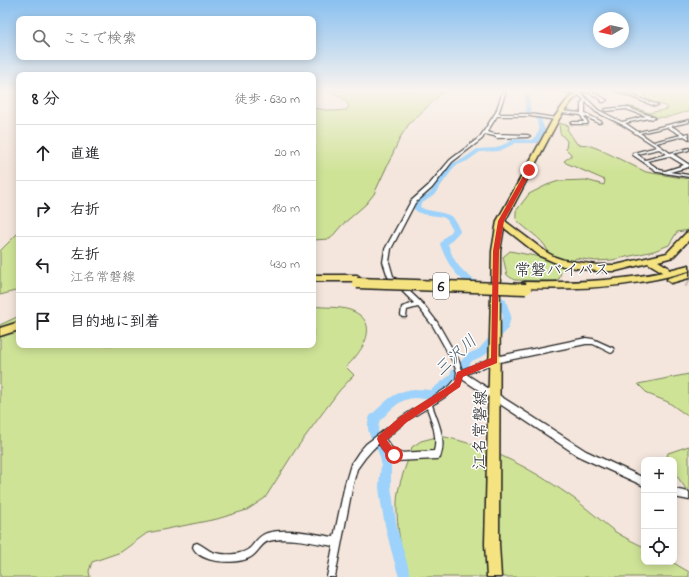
<!DOCTYPE html>
<html lang="ja">
<meta charset="utf-8">
<style>
:root{--surface:#fff;--page:#f2f2f2;--text:#202124;--muted:#757577;--line:#e0e0e0}
body{margin:0;font-family:"Indie Flower","Klee One",sans-serif;background:var(--page);color:var(--text)}
.controls{position:absolute;right:12px;bottom:12px;display:grid;overflow:hidden;border-radius:8px;box-shadow:0 2px 10px #0003}
.controls button{width:36px;height:36px;display:grid;place-items:center;padding:0;border:0;border-bottom:1px solid var(--line);background:var(--surface);color:var(--text);font:20px sans-serif}
.compass{position:absolute;left:593px;top:12px;width:36px;height:36px;border-radius:50%;background:var(--surface);box-shadow:0 2px 10px #0003;rotate:261deg}
.stop{position:absolute;width:12px;height:12px;margin:-9px;border:3px solid #d93025;border-radius:50%;background:#fff}
.stop.end{background:#d93025;border-color:#fff;box-shadow:0 1px 4px #0008}
.list{margin:0;padding:0;list-style:none}
h2{display:flex;justify-content:space-between;align-items:center;height:52px;margin:0;padding:0 16px;font-size:17px}
h2 small{font-size:13px;font-weight:400;color:var(--muted)}
.list li{display:grid;grid-template-columns:26px 1fr auto;gap:12px;align-items:center;box-sizing:border-box;height:56px;padding:0 16px;border-top:1px solid var(--line)}
.list b{display:block;font-size:15px;white-space:nowrap}
.list p{margin:0;font-size:13px;white-space:nowrap;color:var(--muted)}
.list em{font-size:13px;font-style:normal;color:var(--muted)}
.icon{flex:none;width:22px;height:22px;fill:none;stroke:currentColor;stroke-width:2;stroke-linecap:round;stroke-linejoin:round}
.map{position:relative;flex:none;width:689px;height:577px;overflow:hidden}
.search{position:absolute;background:var(--surface);box-shadow:0 2px 10px #0003;left:16px;top:16px;width:300px;height:44px;display:flex;align-items:center;gap:10px;box-sizing:border-box;padding:0 14px;border-radius:8px;color:var(--muted);font-size:15px}
.panel{position:absolute;background:var(--surface);box-shadow:0 2px 10px #0003;left:16px;top:72px;width:300px;height:276px;border-radius:8px}
.map>svg:first-child{display:block}
.green{fill:#cfe397;stroke:#76805a}
.lines{fill:none;stroke-linecap:round;stroke-linejoin:round}
.river{fill:#9cd2fb;fill-rule:evenodd}
.trunk-tunnel-far1{stroke:#c9beb6;stroke-width:8;stroke-dasharray:8 4;stroke-linecap:butt}
.trunk-tunnel{stroke:#c9beb6;stroke-width:10;stroke-dasharray:10 5;stroke-linecap:butt}
.minor-casing{stroke:#1c1c1c;stroke-width:2.5}
.primary-casing{stroke:#1c1c1c;stroke-width:3}
.trunk-casing{stroke:#1c1c1c;stroke-width:3}
.minor{fill:#fff;fill-rule:evenodd}
.primary{fill:#f5e382;fill-rule:evenodd}
.trunk{fill:#f5e382;fill-rule:evenodd}
.trunk-bridge-casing{stroke:#1c1c1c;stroke-width:13;stroke-linecap:butt}
.trunk-bridge{stroke:#f5e382;stroke-width:10}
.route{fill:#d93025}
.labels{text-anchor:middle;stroke-width:3;stroke-linejoin:round;paint-order:stroke}
.shield{fill:#fff;stroke:#606060;stroke-width:1}
.shield-label{font-size:15px;font-weight:bold;fill:#1c1c1c}
.street-label{font-size:16px;fill:#1c1c1c;stroke:#fff}
.water-label{font-size:17px;font-style:italic;fill:#495c6a;stroke:#fff}
</style>
<div class="map">
<svg width="689" height="577" viewBox="0 0 689 577">
<rect width="100%" height="100%" fill="#f4e6dc"/>
<filter id="ink" filterUnits="userSpaceOnUse"><feTurbulence type="fractalNoise" baseFrequency=".025" numOctaves="2"/><feDisplacementMap in="SourceGraphic" scale="8" xChannelSelector="R" yChannelSelector="G"/><feConvolveMatrix kernelMatrix="1 2 1 2 8 2 1 2 1" color-interpolation-filters="sRGB"/></filter>
<g filter="url(#ink)">
<g class="green">
<path d="M325,91H444L409,124L401,136L374,194L366,204L341,226L330,239L313,240V108L334,111L346,110L349,107C345,96 335,94 325,91Z"/>
<path d="M650,91H689V112C682,112 675,116 668,117C654,119 640,113 628,107H633L649,113L668,109L666,106C658,104 649,104 645,96L646,93Z"/>
<path d="M559,123L569,126L567,129L577,144L588,145L599,149L646,172L689,179V230L677,232L669,245L654,251L612,260L596,261L576,258L561,272L559,279L554,281L514,280L507,275L503,257L510,251L540,257L548,251C541,236 526,231 516,219V211L529,194L547,185L559,181L586,180L604,185L605,180L566,163L564,161L571,156V154L566,149L567,141L560,133Z"/>
<path d="M19,232V290L0,295V251Z"/>
<path d="M313,306C325,308 338,306 350,310C383,322 362,352 346,367L354,375L339,391L321,415L296,449L265,498L247,510L217,519L147,533L121,552L92,562L89,571L90,577H0V325L19,316V345H313Z"/>
<path d="M689,374V417L668,402L648,394L638,384Z"/>
<path d="M440,436C491,446 534,470 576,500C589,510 601,521 614,531C623,537 634,542 644,547V562H672L689,572V577H405C403,552 396,528 397,503C397,484 407,466 412,447L421,441Z"/>
<path d="M689,446V493L674,472V460H666L668,453Z"/>
</g>
<g class="lines">
<g class="river">
<path d="M527,91H531L529,98L531,112L540,115L545,131L537,143H516L499,151L480,152L467,161L455,166L434,195L421,204L420,207C430,213 448,211 454,219C456,222 458,227 460,231L448,244C455,266 464,274 483,285L484,287L483,289L480,290C459,283 447,264 440,244L444,238L452,231C451,227 449,222 446,219C439,213 423,219 413,208L417,201L430,193L451,164L463,159L477,149L496,148L515,139L533,140L539,131L536,117L526,113L525,98Z"/>
<path d="M492,291L505,299L506,301L511,316L508,329L485,355L472,361L465,370L458,376L455,382L435,398C429,401 422,398 416,398C399,398 390,411 379,422L378,432L385,442L391,462V486L397,528L411,577H399C390,547 382,518 379,487C379,479 381,470 381,462C379,444 362,436 370,416C392,396 398,386 431,390L449,376L452,370L459,364L466,355L479,349L501,324L503,316L499,303L488,294L489,292Z"/>
</g>
<path class="trunk-tunnel-far1" d="M665,269L675,275"/>
<path class="trunk-tunnel" d="M674,274L689,283"/>
<defs>
<g id="minor">
<path d="M503,91H506L498,114H530L556,118L558,119L556,120L530,116H497L487,132L495,134L528,135L530,136L528,137L497,138L494,136L485,134L482,139L452,162L432,188L415,203L391,249L389,262L393,276L423,304L437,322L458,359L462,370L495,357L586,338L593,339L613,348L614,350L613,352L611,353L593,344H586L495,363L466,374L586,451L644,478V486L580,457L462,379C457,391 443,398 432,405C438,422 447,440 440,458L437,459L397,461L385,453L379,443L372,450L365,458L357,469L353,484L335,577H327L333,546C315,543 286,536 269,541C261,543 258,553 251,557C238,565 200,564 193,547L194,544L197,543C202,545 205,548 210,551C221,556 243,556 251,547C256,541 260,535 267,533C287,527 314,534 334,537L345,484L351,464L359,452L366,444L402,417L450,386L456,379L457,372L453,362L433,326L419,308L418,307L407,310L406,317H402L401,315L402,307L414,303L388,277L383,262L385,249L411,201L428,186L450,160L480,137L496,112ZM427,408C432,422 438,437 434,451L398,453L391,447L385,439L406,421Z"/>
<path d="M562,91H567L581,93L598,110L622,122L646,116L626,109L606,111L604,110L606,109L626,107L654,117L655,118L653,119L649,118L625,123L638,132L689,120V122L671,126L685,134L689,133V135L687,136H689V139L684,136L656,143L670,153L689,148V150L673,154L688,164H689V167L670,172L689,175V177L658,172L633,155V153L657,147L621,124L596,112L586,102L585,103V113L602,122L599,123L584,116L588,123L587,124H572L571,123L573,122H584L581,115L561,113L559,112L561,111L581,113V103L584,100L579,95ZM667,127L681,135L653,142L640,133ZM659,149L667,154L645,160L637,154ZM669,156L684,165L665,171L660,170L647,161Z"/>
<path d="M580,91H591L607,100L604,102H602L601,101L602,100L588,92H582Z"/>
<path d="M616,91H620L658,105L655,106Z"/>
<path d="M674,489L689,492V500L674,497Z"/>
</g>
<path id="primary" d="M577,91H583L571,102L559,119L505,221L500,251L499,544L501,577H487L485,544L492,251L497,221L553,119L567,100Z"/>
<g id="trunk">
<path d="M501,218L546,252L555,257L564,260L597,265H616L667,253L686,233L689,232V240L673,257L658,261L668,267L669,270L689,265V271C635,287 581,290 525,288L522,287L521,285L522,283L525,282C571,283 617,281 663,272L648,263L616,271H597L563,266L540,256L498,223L497,221Z"/>
<path d="M689,272V278L671,283L667,280L668,278Z"/>
<path d="M313,275H357L361,278L357,281H313Z"/>
<path d="M19,322V330L0,336V328Z"/>
</g>
</defs>
<use href="#minor" class="minor-casing"/>
<use href="#primary" class="primary-casing"/>
<use href="#trunk" class="trunk-casing"/>
<use href="#minor" class="minor"/>
<use href="#primary" class="primary"/>
<use href="#trunk" class="trunk"/>
<defs>
<path id="trunk-bridge" d="M357,283L526,289"/>
</defs>
<use href="#trunk-bridge" class="trunk-bridge-casing"/>
<use href="#trunk-bridge" class="trunk-bridge"/>
</g>
</g>
<linearGradient id="sky" x2="0" y2="1"><stop stop-color="#89c0f0"/><stop offset="0.53" stop-color="#faf4ef"/><stop offset="1" stop-color="#faf4ef" stop-opacity="0"/></linearGradient>
<rect width="689" height="171" fill="url(#sky)"/>
<path class="route" d="M527,169L532,170L504,221L499,251L497,363L463,377L460,387L454,391L407,422L387,440L398,455L397,458L394,460C386,456 380,447 377,439L378,436L401,416L449,386L454,382L457,372L491,358L493,251L498,221Z"/>
<g class="labels">
<rect class="shield" x="433" y="273" width="16" height="26" rx="3"/>
<g class="shield-label">
<text x="441" y="291">6</text>
</g>
<g class="street-label">
<text x="562" y="275">常磐バイパス</text>
<text transform="translate(479 430) rotate(-89)" y="6">江名常磐線</text>
</g>
<g class="water-label">
<text transform="translate(455 355) rotate(-43)" y="6">三沢川</text>
</g>
</g>
</svg>
<div class="controls">
<button>+</button>
<button>−</button>
<button><svg class="icon" aria-label="locate" viewBox="0 0 24 24"><circle cx="12" cy="12" r="6"/><path d="M12 2v4M12 18v4M2 12h4M18 12h4"/></svg></button>
</div>
<svg class="compass" viewBox="-18 -18 36 36"><path d="M0-13l5 13h-10z" fill="#e53935"/><path d="M0 13l5-13h-10z" fill="#757577"/></svg>
<div class="stop" style="left:394px;top:455px"></div>
<div class="stop end" style="left:529px;top:170px"></div>
<div class="search"><svg class="icon" aria-label="search" viewBox="0 0 24 24"><circle cx="10" cy="10" r="6"/><path d="M15 15l6 6"/></svg>ここで検索</div>
<section class="panel">
<h2>8 分<small>徒歩 · 630 m</small></h2>
<ul class="list">
<li><svg class="icon" aria-label="ahead" viewBox="0 0 24 24"><path d="M12 20V5M6 11l6-6 6 6"/></svg><div><b>直進</b></div><em>20 m</em></li>
<li><svg class="icon" aria-label="right" viewBox="0 0 24 24"><path d="M7 20v-9h11M14 6l5 5-5 5"/></svg><div><b>右折</b></div><em>180 m</em></li>
<li><svg class="icon" aria-label="left" viewBox="0 0 24 24"><path d="M17 20v-9H6M10 6l-5 5 5 5"/></svg><div><b>左折</b><p>江名常磐線</p></div><em>430 m</em></li>
<li><svg class="icon" aria-label="arrive" viewBox="0 0 24 24"><path d="M6 21V4h12l-3 4 3 4H6"/></svg><div><b>目的地に到着</b></div></li>
</ul>
</section>
</div>
